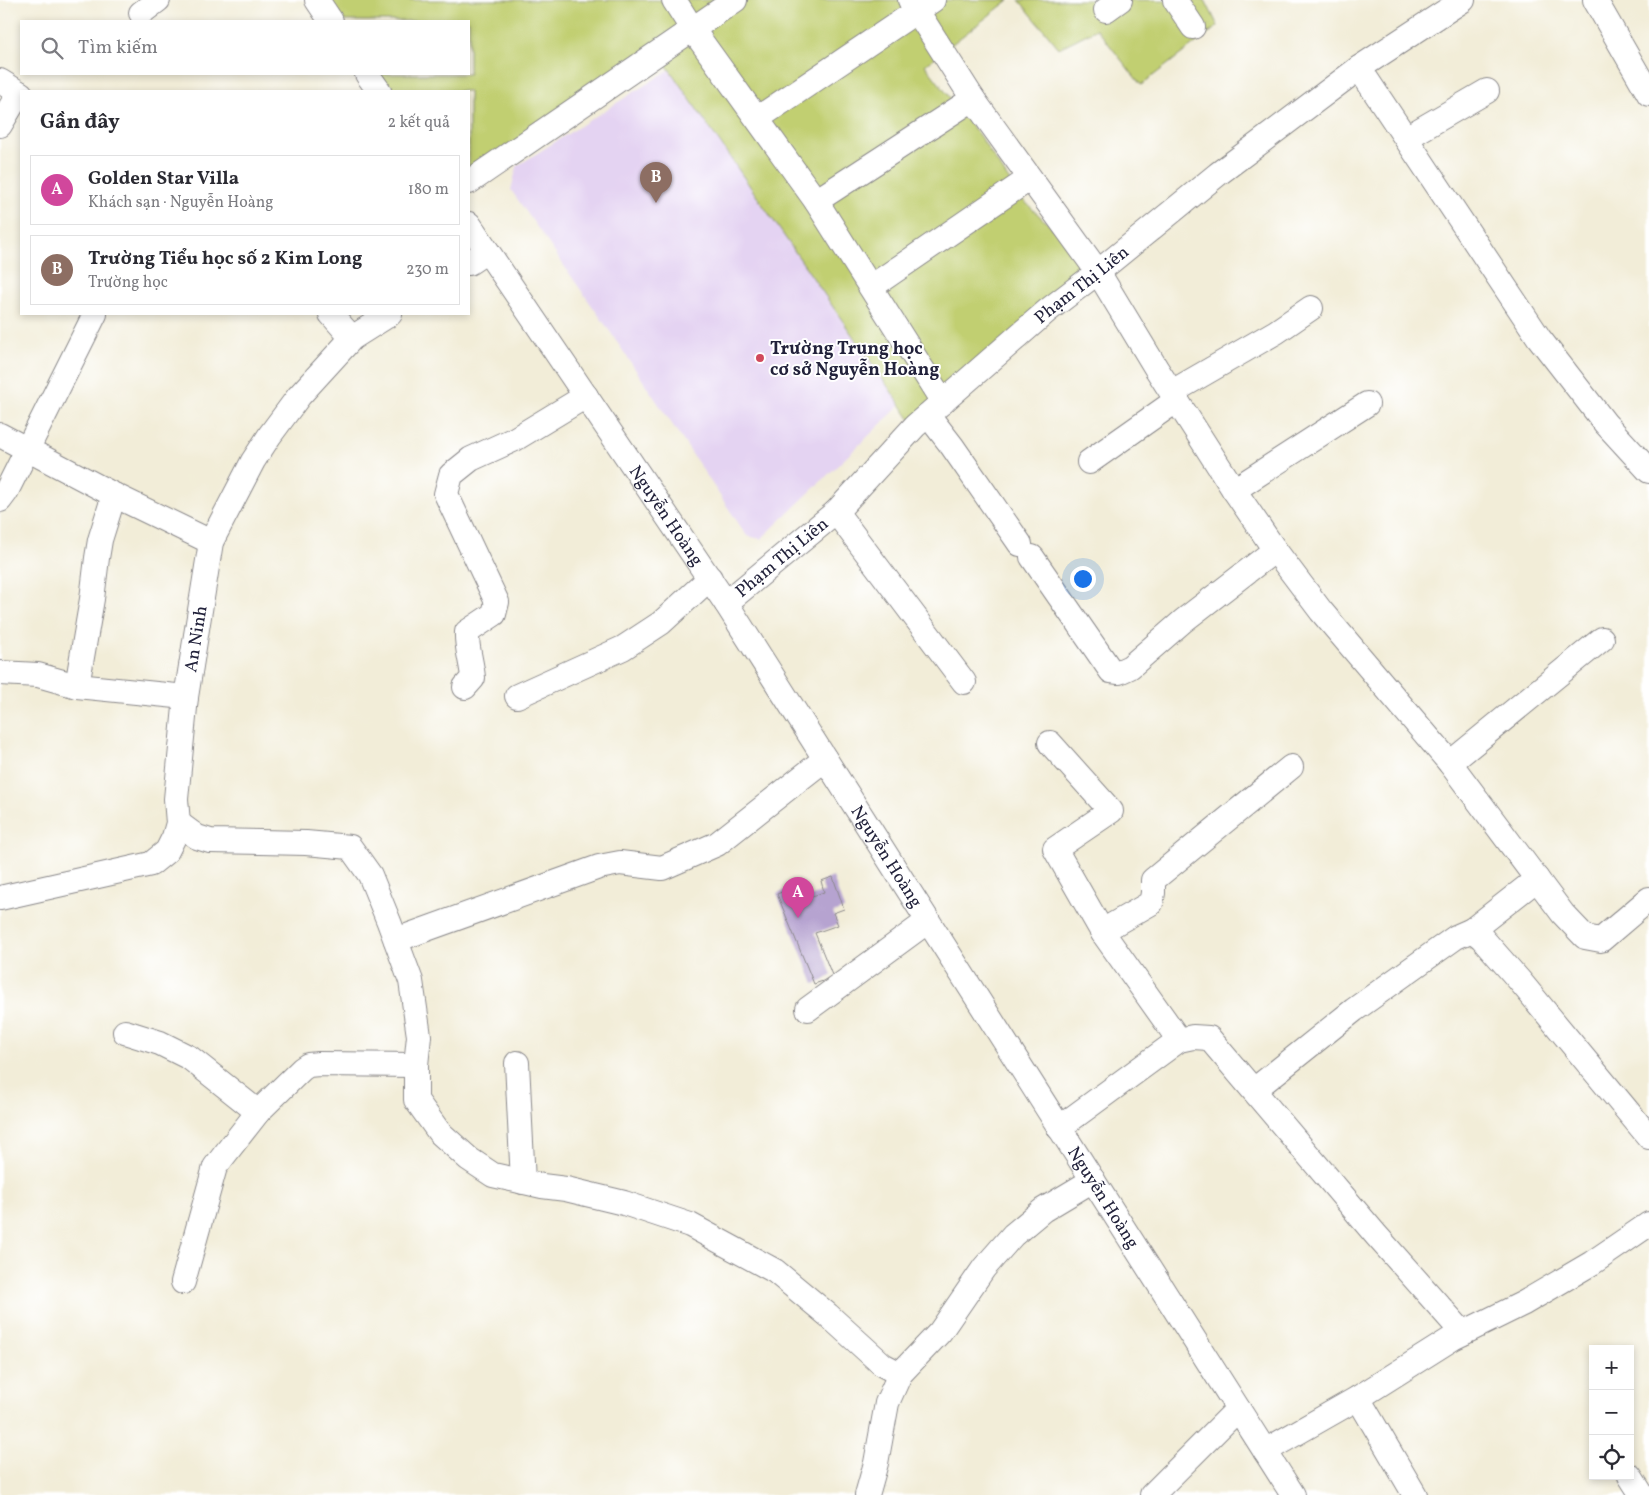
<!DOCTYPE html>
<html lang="vi">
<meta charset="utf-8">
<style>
:root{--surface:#fff;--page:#f2f2f3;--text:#2b2b33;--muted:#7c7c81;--line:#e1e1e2;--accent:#d1495b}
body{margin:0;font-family:Vollkorn,serif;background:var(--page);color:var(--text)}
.controls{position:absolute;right:15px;bottom:15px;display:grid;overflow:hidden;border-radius:0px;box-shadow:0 2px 8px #0003}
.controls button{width:45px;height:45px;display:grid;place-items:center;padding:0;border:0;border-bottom:1px solid var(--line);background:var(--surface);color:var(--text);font:25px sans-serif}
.you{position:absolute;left:1082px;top:578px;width:18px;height:18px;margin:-12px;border:4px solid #fff;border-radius:50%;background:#1a73e8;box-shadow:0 0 0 8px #1a73e833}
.badge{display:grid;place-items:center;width:32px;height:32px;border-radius:50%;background:var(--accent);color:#fff;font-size:16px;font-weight:700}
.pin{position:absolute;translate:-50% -41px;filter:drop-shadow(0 1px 2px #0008)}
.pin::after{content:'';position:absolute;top:26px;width:18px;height:15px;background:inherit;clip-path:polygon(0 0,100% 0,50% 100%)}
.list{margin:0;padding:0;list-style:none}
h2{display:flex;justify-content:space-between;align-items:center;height:65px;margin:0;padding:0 20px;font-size:21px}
h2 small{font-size:16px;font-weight:400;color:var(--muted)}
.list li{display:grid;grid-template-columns:32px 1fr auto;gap:15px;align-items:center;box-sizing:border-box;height:70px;margin:0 10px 10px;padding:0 10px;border:1px solid var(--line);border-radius:0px}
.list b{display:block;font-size:19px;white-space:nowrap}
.list p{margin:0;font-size:16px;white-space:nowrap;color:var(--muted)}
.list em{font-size:16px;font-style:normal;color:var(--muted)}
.icon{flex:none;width:28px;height:28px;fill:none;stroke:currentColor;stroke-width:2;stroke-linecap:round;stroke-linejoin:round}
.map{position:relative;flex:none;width:1649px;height:1495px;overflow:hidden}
.search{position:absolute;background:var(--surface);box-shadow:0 2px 8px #0003;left:20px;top:20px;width:450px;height:55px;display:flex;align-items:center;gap:12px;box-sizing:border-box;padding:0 18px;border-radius:0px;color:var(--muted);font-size:19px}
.panel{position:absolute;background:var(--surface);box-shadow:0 2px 8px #0003;left:20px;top:90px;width:450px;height:225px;border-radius:0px}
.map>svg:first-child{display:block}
.built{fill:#e4d3f2}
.green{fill:#c1cf71;stroke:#727856}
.building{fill:#b6a3d0}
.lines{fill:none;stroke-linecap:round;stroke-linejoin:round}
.minor-casing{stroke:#8a888a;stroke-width:26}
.minor{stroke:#fff;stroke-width:24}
.poi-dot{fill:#d1495b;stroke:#fff;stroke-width:2}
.labels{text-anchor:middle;stroke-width:4;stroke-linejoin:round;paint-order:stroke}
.street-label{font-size:18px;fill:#22223b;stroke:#fff}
.poi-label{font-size:18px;font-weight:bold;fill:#22223b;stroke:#fff;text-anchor:start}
</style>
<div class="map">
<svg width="1649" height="1495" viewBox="0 0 1649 1495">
<rect width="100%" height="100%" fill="#fff"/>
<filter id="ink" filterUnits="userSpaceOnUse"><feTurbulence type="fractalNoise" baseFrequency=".02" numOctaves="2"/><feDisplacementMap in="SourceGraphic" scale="10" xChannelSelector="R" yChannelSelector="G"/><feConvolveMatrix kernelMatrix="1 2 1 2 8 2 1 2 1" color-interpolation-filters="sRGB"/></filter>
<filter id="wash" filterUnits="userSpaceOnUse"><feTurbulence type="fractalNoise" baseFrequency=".0096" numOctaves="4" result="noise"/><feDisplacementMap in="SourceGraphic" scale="20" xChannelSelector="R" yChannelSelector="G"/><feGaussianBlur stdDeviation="1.12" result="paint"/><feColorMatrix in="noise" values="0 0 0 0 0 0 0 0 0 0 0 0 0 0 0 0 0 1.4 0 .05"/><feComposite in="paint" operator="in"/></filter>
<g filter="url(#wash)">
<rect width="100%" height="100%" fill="#f2edd8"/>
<path class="built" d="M691,56L908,398L761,539L747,536L611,333L511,190L517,166Z"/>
<g class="green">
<path d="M329,0H1009L925,65L981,138L1020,197L1098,272L915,426L656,50L469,178V91H391L379,74H469V21H343Z"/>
<path d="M1019,0H1205L1218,26L1141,85L1097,29L1059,48Z"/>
</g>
<g id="blocks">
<path class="building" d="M833,877L844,909L833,913L838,925L815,933L832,975L823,981L814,984L777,894L796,886L801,900L824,892L821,881Z"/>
</g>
</g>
<g filter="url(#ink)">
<use href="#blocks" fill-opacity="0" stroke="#8a888a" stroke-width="1"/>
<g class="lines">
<defs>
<g id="minor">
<path d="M317,0L331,21"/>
<path d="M674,0L693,30L816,201L943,402"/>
<path d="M910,0L973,99L1098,272L1156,368L1234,490L1275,550L1321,611L1450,763L1563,914L1585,937L1601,940L1649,899"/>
<path d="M1175,0L1193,27"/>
<path d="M1595,0L1649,94"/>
<path d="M1106,10L1120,0"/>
<path d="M141,13L158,0"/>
<path d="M1359,68L1539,338L1605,423L1649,471"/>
<path d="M367,74L379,91"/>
<path d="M0,81L21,94"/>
<path d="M758,118L933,0"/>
<path d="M0,125L19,93"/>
<path d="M1406,138L1487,91"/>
<path d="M469,182L735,0"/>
<path d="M816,201L973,99"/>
<path id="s1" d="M469,224L726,603L1293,1495"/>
<path d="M469,263L487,251"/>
<path d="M871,287L1029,179"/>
<path d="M331,314L352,338"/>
<path d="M1172,392L1276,332L1311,308"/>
<path d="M928,415L952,446L1020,544"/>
<path d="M0,435L114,495L211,542"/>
<path d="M1089,462L1177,400"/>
<path d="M1234,490L1367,404"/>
<path d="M0,500L6,492L95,314"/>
<path d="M836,512L964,682"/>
<path d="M1032,557L1111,671L1119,672L1130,667L1183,621L1275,550"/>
<path id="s2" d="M726,603L836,512L915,426L1047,311L1098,272L1218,174L1359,68L1463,0"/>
<path d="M0,673L38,675L77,686L186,697"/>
<path d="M77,686L92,599L97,558L100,540L114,495"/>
<path d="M465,687L473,678C472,663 466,647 467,632L494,614L497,602L446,494L451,475L471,459L515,439L586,396"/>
<path d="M517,696L623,648L661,623L710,578"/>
<path d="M1050,743L1111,811L1055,849L1103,933"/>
<path d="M1450,763L1602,639"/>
<path d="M178,823L197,837L210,841L306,843L350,847L370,875L389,922L411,981L419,1036L416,1065V1100L439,1132L469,1159L493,1175L542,1186L566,1189L624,1203L690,1225L775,1271L828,1315L883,1365L900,1374L940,1332L984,1268L1013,1235L1043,1210L1093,1180"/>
<path id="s3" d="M0,898L151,864L167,851L174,837L178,823L176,799L186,697L211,542L253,461L270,435L299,396L352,338L390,314"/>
<path d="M1472,930L1537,879"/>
<path d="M396,940L599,867L620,863L662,868L717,844L825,759"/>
<path d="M808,1009L928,921"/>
<path d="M125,1032L160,1043L190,1058L258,1112"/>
<path d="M1179,1040L1103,933L1111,926L1151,903L1153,893V880L1291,767"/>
<path d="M517,1063L523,1182"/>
<path d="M1254,1090L1354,1010L1456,937L1472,930L1482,938L1519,980L1649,1137"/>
<path d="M1059,1128L1179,1040L1193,1037L1209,1038L1376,1235L1463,1333"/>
<path d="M183,1282L215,1167L258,1112L302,1069L308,1065L319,1064L416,1065"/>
<path d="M1358,1398L1415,1495"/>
<path d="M1265,1451L1358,1398L1453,1338L1524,1303L1592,1263L1649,1224"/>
<path d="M1630,1476L1642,1495"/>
<path d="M867,1495L876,1463L887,1403L900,1374"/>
<path d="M1152,1495L1238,1409"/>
</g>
</defs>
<use href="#minor" class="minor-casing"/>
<use href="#minor" class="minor"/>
</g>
</g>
<circle class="poi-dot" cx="760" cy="358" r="5"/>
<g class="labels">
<g class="street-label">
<text dy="6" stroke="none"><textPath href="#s2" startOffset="478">Phạm Thị Liên</textPath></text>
<text dy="6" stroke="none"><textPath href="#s1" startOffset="352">Nguyễn Hoàng</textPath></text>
<text dy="6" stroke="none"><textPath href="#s2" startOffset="72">Phạm Thị Liên</textPath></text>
<text dy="6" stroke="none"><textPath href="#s3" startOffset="391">An Ninh</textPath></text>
<text dy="6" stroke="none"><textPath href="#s1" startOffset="758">Nguyễn Hoàng</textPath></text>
<text dy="6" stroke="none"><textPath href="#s1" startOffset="1162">Nguyễn Hoàng</textPath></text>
</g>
<g class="poi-label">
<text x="770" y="354">Trường Trung học<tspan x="770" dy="21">cơ sở Nguyễn Hoàng</tspan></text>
</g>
</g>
</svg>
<div class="controls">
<button>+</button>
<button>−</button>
<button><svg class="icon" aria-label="locate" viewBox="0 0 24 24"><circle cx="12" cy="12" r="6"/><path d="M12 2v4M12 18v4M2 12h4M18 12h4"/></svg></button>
</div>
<div class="you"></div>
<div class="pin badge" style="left:798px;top:918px;background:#d1479c">A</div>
<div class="pin badge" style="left:656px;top:203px;background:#8d6e63">B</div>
<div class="search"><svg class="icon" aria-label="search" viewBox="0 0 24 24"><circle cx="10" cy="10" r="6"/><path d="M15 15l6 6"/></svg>Tìm kiếm</div>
<section class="panel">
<h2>Gần đây<small>2 kết quả</small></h2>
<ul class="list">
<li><span class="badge" style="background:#d1479c">A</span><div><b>Golden Star Villa</b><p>Khách sạn · Nguyễn Hoàng</p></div><em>180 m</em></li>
<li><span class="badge" style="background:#8d6e63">B</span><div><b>Trường Tiểu học số 2 Kim Long</b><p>Trường học</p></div><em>230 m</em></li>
</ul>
</section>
</div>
